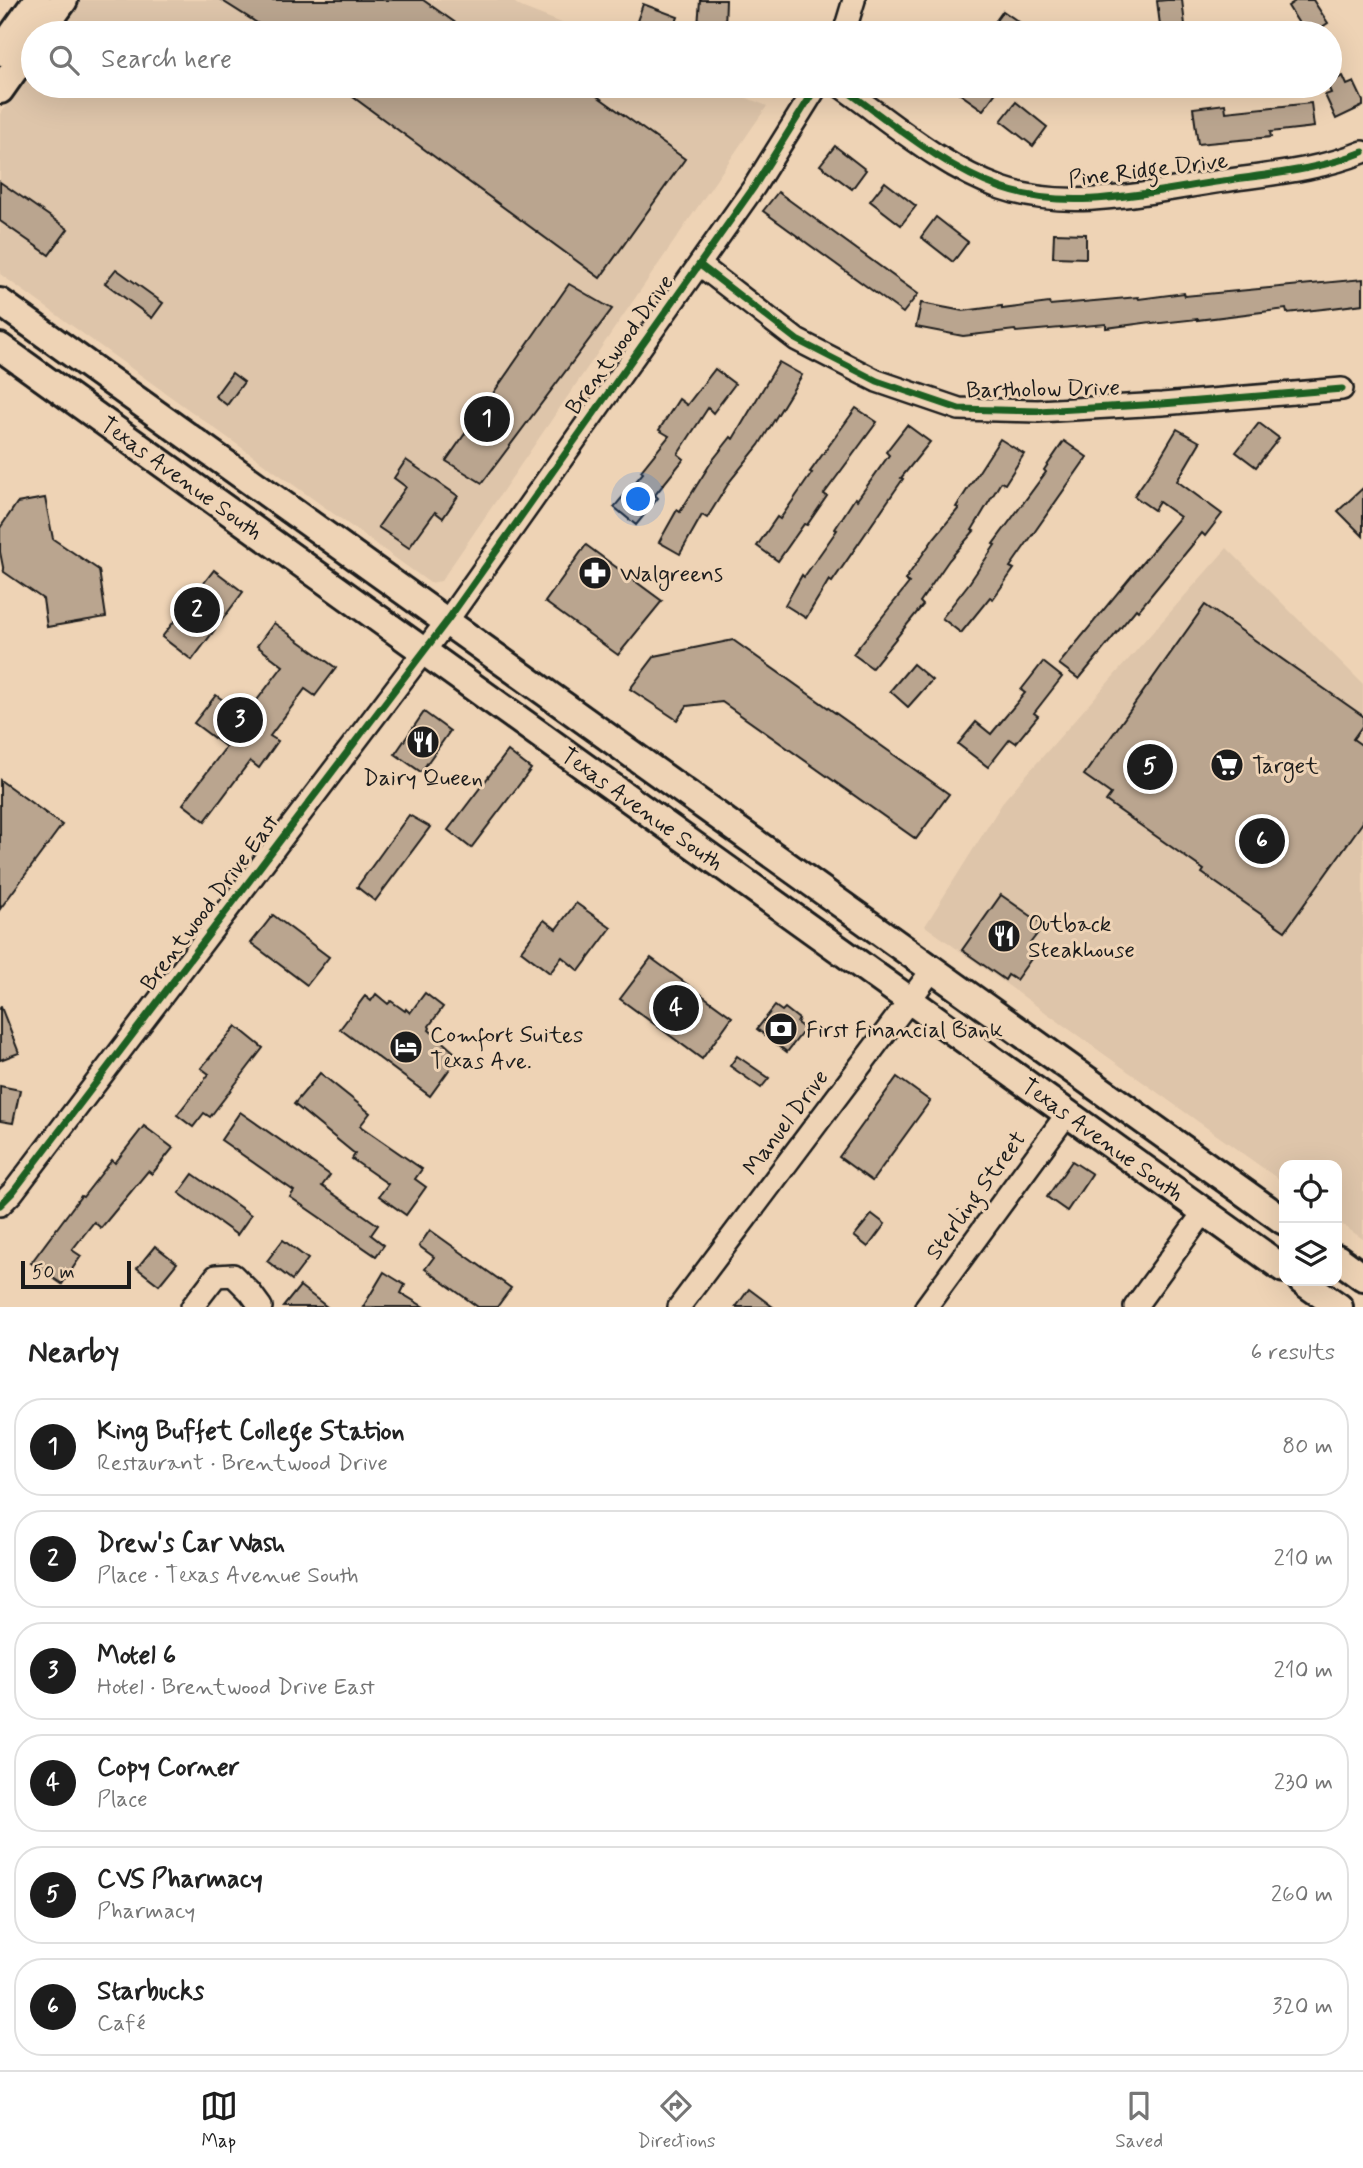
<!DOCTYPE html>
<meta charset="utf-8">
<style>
:root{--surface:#fff;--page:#f6f6f6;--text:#222;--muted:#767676;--line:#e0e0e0;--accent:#1c1c1c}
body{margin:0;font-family:Mynerve,sans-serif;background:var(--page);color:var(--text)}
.controls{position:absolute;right:21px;bottom:21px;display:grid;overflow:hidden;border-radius:14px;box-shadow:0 7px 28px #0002}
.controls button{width:63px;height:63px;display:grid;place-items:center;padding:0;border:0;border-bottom:2px solid var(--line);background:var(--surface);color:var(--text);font:35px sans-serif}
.scale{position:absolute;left:21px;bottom:18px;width:110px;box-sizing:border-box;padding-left:7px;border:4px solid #1c1c1c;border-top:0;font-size:19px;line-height:24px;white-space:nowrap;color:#1c1c1c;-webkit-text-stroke:5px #eed3b5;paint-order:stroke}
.you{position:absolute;left:639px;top:500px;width:24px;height:24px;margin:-18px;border:5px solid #fff;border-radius:50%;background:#1a73e8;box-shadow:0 0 0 10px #1a73e833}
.badge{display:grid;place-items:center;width:46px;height:46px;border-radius:50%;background:var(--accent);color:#fff;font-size:23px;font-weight:700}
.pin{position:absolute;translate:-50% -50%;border:4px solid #fff;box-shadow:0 2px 7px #0006}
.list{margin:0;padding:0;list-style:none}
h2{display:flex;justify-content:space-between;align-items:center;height:91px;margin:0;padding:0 28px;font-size:30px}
h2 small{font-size:23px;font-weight:400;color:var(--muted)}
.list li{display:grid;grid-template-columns:46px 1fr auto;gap:21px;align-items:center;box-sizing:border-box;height:98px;margin:0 14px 14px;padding:0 14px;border:2px solid var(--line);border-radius:28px}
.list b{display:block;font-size:26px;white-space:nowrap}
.list p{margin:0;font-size:23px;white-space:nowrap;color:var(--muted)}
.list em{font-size:23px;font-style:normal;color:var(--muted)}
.icon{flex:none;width:38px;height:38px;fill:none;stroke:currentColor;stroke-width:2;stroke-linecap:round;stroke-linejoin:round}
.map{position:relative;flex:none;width:1363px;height:1307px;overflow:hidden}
.search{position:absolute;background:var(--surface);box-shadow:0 7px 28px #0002;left:21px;right:21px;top:21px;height:77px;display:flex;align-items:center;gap:18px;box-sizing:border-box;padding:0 24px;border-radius:38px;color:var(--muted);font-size:26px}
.sheet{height:763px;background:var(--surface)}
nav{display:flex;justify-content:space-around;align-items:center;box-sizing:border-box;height:98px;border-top:2px solid var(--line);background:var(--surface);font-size:19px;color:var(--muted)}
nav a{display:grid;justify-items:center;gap:4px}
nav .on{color:var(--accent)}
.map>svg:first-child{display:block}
.built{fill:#dec5aa}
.building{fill:#baa58f;stroke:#1c1c1c;stroke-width:2}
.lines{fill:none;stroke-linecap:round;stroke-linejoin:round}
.minor-casing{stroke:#1c1c1c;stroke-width:26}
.major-casing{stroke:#1c1c1c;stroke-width:32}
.minor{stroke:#eed3b5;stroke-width:21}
.major{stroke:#eed3b5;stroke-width:26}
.cycleway-casing{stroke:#eed3b5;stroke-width:11}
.cycleway{stroke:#1b5e20;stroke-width:7}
.labels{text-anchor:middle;stroke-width:6;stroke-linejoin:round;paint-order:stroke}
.street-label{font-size:23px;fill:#1c1c1c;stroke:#eed3b5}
.poi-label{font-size:23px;fill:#1c1c1c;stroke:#eed3b5;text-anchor:start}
</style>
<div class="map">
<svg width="1363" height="1307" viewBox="0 0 1363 1307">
<rect width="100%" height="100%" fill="#eed3b5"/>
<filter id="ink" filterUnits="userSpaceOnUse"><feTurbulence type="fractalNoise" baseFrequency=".0143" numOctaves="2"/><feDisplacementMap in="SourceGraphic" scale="14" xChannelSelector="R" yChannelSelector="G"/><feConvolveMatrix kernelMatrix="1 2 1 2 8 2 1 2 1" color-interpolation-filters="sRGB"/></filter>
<g filter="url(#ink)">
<g class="built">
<path d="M81,0H511L521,7L587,33H57Z"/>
<path d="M33,67V86H717L767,106L441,581L430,583L0,274V114Z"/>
<path d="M1227,548L1363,684V1239L1337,1221V1165H1284V1183L925,926L1005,799Z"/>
</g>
<g class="building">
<path d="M221,0H423L470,33H273Z"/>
<path d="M700,0H726L725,27L698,26Z"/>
<path d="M1167,0H1182L1186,33H1161L1157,1Z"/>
<path d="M1297,0H1313L1328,23L1313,33H1305L1288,6Z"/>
<path d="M643,4L678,17L672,33H652L635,27Z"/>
<path d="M1003,11L1035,33H987Z"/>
<path d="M1343,76L1347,85L1354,82L1363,101V106L1336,119L1325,95L1331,93L1328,86H1330V82Z"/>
<path d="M338,86H583L685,159L600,278Z"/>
<path d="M949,86H990L997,91L983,110Z"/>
<path d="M1016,102L1047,127L1033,146L1001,121Z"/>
<path d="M1311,103L1314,127L1270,132L1271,137L1198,144L1193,108L1225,104L1226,112Z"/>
<path d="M835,146L866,170L852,189L820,165Z"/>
<path d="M0,182L68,229L49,255L0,221Z"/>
<path d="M885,182L916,206L901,225L870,201Z"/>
<path d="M778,192L918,294L903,313L763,211Z"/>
<path d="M936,217L968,242L953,262L921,237Z"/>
<path d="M1054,233L1086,234V258L1053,257Z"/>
<path d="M116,269L163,303L152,318L105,283Z"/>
<path d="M1363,279V304L1332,308L1287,313L1286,309L1197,320V319L1152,324L1151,322L1106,328V324L1016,332L1015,330L963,336L916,327L921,303L963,311L1002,306V309L1049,303L1050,305L1138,297L1139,299L1184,293L1185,296Z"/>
<path d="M569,284L612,309L482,483L446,461Z"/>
<path d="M779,362L802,375L759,445L730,481L707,518L702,515L680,554L659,542L677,510L680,512L712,461L731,437L733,439Z"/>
<path d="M715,369L735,384L713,413L708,408L678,454L684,459L655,495L658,498L636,525L614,507L643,473L641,471L669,436L659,430L679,399L687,405Z"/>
<path d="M232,373L244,382L227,405L215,396Z"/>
<path d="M856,408L877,422L824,494L827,496L807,525L804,524L778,561L757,546L777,517L780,519L812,473L810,472Z"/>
<path d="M1259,423L1279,438L1256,467L1236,452Z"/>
<path d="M907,425L930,442L901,478L903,479L832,582L829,580L806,618L785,605L802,575L804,577L837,530L835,529L855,498L857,500L889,455L886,452Z"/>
<path d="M1177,429L1200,442L1177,481L1222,514L1205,536L1202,533L1138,611L1136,609L1079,679L1059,664L1180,517L1159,502L1154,510L1134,496L1155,466Z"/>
<path d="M1000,439L1024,454L1005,484L1001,482L972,530L974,531L949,560L920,602L923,605L872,668L853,654L909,583L905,580L934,538L959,508L956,507Z"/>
<path d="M1064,441L1087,457L1010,567L1014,569L993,599L990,597L961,633L942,618L970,582L995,545L993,544L1046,472L1044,470Z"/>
<path d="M406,460L458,496L443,518L435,512L409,548L378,527L406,487L394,478Z"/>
<path d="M1363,488V536L1338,511Z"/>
<path d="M45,498L53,539L99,570L106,617L47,627L43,599L4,572L0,552V528L17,503Z"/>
<path d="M586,545L662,601L618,655L545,602Z"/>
<path d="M214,570L243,592L192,660L162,637Z"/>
<path d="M1205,605L1363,716V725L1353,739L1363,746V822L1285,931L1202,873L1204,870L1106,801L1111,794L1084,775Z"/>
<path d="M274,623L336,668L315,696L305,689L270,736L278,741L259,768L250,761L205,821L183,804L226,747L194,723L216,695L245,716L283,666L257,646Z"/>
<path d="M733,640L949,794L916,839L722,702L687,706L677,720L630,689L655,656Z"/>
<path d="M1043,662L1062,677L1034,713L1038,716L1016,743L1010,739L988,767L958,744L976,722L991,734L1025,693L1021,690Z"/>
<path d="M913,664L932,680L908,707L890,691Z"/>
<path d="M424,712L450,731L421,772L395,754Z"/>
<path d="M508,751L531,769L471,848L448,830Z"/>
<path d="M0,780L62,825L0,909Z"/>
<path d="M409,815L430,827L375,901L357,887Z"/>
<path d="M1001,895L1044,925L1028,946L1036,952L1016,980L1008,975L1005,980L962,950Z"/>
<path d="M576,903L611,928L579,971L562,957L550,973L521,951L544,920L556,929Z"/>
<path d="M273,915L329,957L307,985L251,943Z"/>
<path d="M651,958L732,1017L702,1059L620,999Z"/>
<path d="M425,993L443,1007L429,1026L430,1028L429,1030L454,1052L448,1059L454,1063L430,1096L340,1029L365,996L371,1001L376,994L388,1004L391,1001L405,1011L406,1009L410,1013Z"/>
<path d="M775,1006L782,1011L785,1008L799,1019L797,1023L805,1029L787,1052L757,1029Z"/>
<path d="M1,1007L19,1053L0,1060V1008Z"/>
<path d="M236,1026L263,1048L210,1117L204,1113L193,1127L177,1115L209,1074L201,1068Z"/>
<path d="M737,1056L769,1078L761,1088L730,1066Z"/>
<path d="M320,1073L370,1113L360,1126L422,1169L415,1179L426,1187L406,1215L379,1196L388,1184L352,1159L355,1154L294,1104Z"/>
<path d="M897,1077L930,1101L872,1181L839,1157Z"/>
<path d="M0,1086L20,1090L13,1123L0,1121Z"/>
<path d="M240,1112L330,1175L322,1186L378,1225L371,1235L384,1245L376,1256L290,1197L294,1191L221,1140Z"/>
<path d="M144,1126L173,1148L152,1174L148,1171L101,1228L94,1222L72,1250L81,1256L62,1284L31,1263L81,1196L83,1197L112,1160L115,1163Z"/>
<path d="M1072,1161L1092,1174L1067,1211L1047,1197Z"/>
<path d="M193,1174L251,1215L237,1235L179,1193Z"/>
<path d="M872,1214L885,1224L868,1247L854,1236Z"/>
<path d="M430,1230L511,1288L497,1307H478L425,1269L434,1257L419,1246Z"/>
<path d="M283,1240L308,1259L292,1280L267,1261Z"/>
<path d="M155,1246L177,1263L159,1285L137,1268Z"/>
<path d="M384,1272L405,1285L401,1293L424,1307H363Z"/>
<path d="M300,1286L327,1307H283Z"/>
<path d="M749,1289L773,1307H736Z"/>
</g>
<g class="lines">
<defs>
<g id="minor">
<path d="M844,33L854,0"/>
<path d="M840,86C891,122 942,167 1001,188C1072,213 1152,191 1223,181C1270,174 1319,170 1363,152"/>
<path d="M700,265L797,340L877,381L959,409L1038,411L1162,404L1342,389"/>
<path d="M0,1205L13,1192L447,621L754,187L817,86"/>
<path d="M192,1307L216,1276L233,1275L250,1292L261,1307"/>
<path d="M679,1307L933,969"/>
<path d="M926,1307L1067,1114"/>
<path d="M1135,1307L1204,1212"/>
</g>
<g id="major">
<path d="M40,33L64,0"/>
<path d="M0,52L37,0"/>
<path d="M0,90L33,43"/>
<path d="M0,302L1284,1221"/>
<path id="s1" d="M0,347L1284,1269"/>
<path d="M1337,1258L1363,1277"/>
<path d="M1302,1281L1339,1307"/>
</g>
</defs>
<use href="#minor" class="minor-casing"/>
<use href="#major" class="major-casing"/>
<use href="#minor" class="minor"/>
<use href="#major" class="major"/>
<defs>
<g id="cycleway">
<path d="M840,86C891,122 942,167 1001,188C1072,213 1152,191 1223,181C1270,174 1319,170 1363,152"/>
<path d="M700,265L797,340L877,381L959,409L1038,411L1162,404L1342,389"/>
<path d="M0,1205L13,1192L447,621L754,187L817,86"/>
</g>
</defs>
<use href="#cycleway" class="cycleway-casing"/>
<use href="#cycleway" class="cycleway"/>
</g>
</g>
<defs>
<symbol id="pharmacy-disc" viewBox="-11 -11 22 22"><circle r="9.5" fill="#1c1c1c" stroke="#eed3b5"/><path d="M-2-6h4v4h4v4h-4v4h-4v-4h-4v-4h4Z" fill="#fff"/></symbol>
<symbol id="restaurant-disc" viewBox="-11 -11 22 22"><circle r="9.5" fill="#1c1c1c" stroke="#eed3b5"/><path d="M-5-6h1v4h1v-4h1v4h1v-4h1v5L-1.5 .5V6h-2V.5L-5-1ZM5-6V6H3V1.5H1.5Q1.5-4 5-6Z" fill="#fff"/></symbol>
<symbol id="supermarket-disc" viewBox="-11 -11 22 22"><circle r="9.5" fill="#1c1c1c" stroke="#eed3b5"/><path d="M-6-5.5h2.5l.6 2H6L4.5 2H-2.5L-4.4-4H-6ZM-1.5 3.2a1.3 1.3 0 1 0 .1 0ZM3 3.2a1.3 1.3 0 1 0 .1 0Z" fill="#fff"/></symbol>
<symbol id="bank-disc" viewBox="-11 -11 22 22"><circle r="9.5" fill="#1c1c1c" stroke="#eed3b5"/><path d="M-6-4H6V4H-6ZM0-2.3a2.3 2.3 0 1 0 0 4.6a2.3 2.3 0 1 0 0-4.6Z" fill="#fff"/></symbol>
<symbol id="hotel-disc" viewBox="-11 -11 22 22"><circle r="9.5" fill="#1c1c1c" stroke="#eed3b5"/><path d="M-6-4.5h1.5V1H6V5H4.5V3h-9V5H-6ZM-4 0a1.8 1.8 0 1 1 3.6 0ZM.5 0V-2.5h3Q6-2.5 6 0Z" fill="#fff"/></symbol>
</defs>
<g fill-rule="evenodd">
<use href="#pharmacy-disc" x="576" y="554" width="38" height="38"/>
<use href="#restaurant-disc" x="404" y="723" width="38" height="38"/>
<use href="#supermarket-disc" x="1208" y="746" width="38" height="38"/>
<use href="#restaurant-disc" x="985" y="917" width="38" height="38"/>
<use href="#bank-disc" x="762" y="1010" width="38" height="38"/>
<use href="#hotel-disc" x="387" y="1028" width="38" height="38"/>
</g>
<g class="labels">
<g class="street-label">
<text transform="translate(1148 169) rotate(-7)" y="8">Pine Ridge Drive</text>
<text transform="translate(619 344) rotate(-54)" y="8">Brentwood Drive</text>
<text transform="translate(1043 388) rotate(-1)" y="8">Bartholow Drive</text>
<text dy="8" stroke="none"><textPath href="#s1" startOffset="224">Texas Avenue South</textPath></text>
<text dy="8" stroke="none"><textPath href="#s1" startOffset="791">Texas Avenue South</textPath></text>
<text transform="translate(209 902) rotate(-53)" y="8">Brentwood Drive East</text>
<text transform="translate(785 1122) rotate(-53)" y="8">Manuel Drive</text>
<text dy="8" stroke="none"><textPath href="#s1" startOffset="1358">Texas Avenue South</textPath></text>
<text transform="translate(975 1195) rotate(-54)" y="8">Sterling Street</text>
</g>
<g class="poi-label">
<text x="620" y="581">Walgreens</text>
<text x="1252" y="773">Target</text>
<text x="423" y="785" text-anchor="middle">Dairy Queen</text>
<text x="1028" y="931">Outback<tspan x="1028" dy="26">Steakhouse</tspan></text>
<text x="806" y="1037">First Financial Bank</text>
<text x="430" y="1042">Comfort Suites<tspan x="430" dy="26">Texas Ave.</tspan></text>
</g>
</g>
</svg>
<div class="controls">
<button><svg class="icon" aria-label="locate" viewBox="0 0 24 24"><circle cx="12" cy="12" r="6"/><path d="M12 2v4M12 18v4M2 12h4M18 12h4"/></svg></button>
<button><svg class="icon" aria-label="layers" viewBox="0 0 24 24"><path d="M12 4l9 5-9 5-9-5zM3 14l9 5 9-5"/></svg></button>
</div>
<div class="scale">50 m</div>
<div class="you"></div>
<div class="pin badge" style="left:487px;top:419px">1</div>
<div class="pin badge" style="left:197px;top:610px">2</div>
<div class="pin badge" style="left:240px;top:720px">3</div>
<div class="pin badge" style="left:676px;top:1008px">4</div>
<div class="pin badge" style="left:1150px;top:767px">5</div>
<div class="pin badge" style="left:1262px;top:841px">6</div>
<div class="search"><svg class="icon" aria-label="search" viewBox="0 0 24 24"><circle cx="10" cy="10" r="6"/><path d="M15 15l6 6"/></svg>Search here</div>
</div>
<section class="sheet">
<h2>Nearby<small>6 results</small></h2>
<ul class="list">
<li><span class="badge">1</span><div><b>King Buffet College Station</b><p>Restaurant · Brentwood Drive</p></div><em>80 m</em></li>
<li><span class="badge">2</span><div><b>Drew's Car Wash</b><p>Place · Texas Avenue South</p></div><em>210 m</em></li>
<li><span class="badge">3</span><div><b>Motel 6</b><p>Hotel · Brentwood Drive East</p></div><em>210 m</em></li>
<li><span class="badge">4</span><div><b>Copy Corner</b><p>Place</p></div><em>230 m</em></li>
<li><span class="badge">5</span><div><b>CVS Pharmacy</b><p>Pharmacy</p></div><em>260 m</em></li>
<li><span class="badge">6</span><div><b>Starbucks</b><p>Café</p></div><em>320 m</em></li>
</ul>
</section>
<nav>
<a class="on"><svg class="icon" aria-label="map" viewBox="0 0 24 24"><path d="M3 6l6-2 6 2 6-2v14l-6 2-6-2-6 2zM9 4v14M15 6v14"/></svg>Map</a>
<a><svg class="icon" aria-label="directions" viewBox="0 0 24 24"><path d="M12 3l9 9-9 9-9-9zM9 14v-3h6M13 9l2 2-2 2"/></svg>Directions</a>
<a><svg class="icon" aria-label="saved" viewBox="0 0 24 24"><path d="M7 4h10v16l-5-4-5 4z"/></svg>Saved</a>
</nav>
